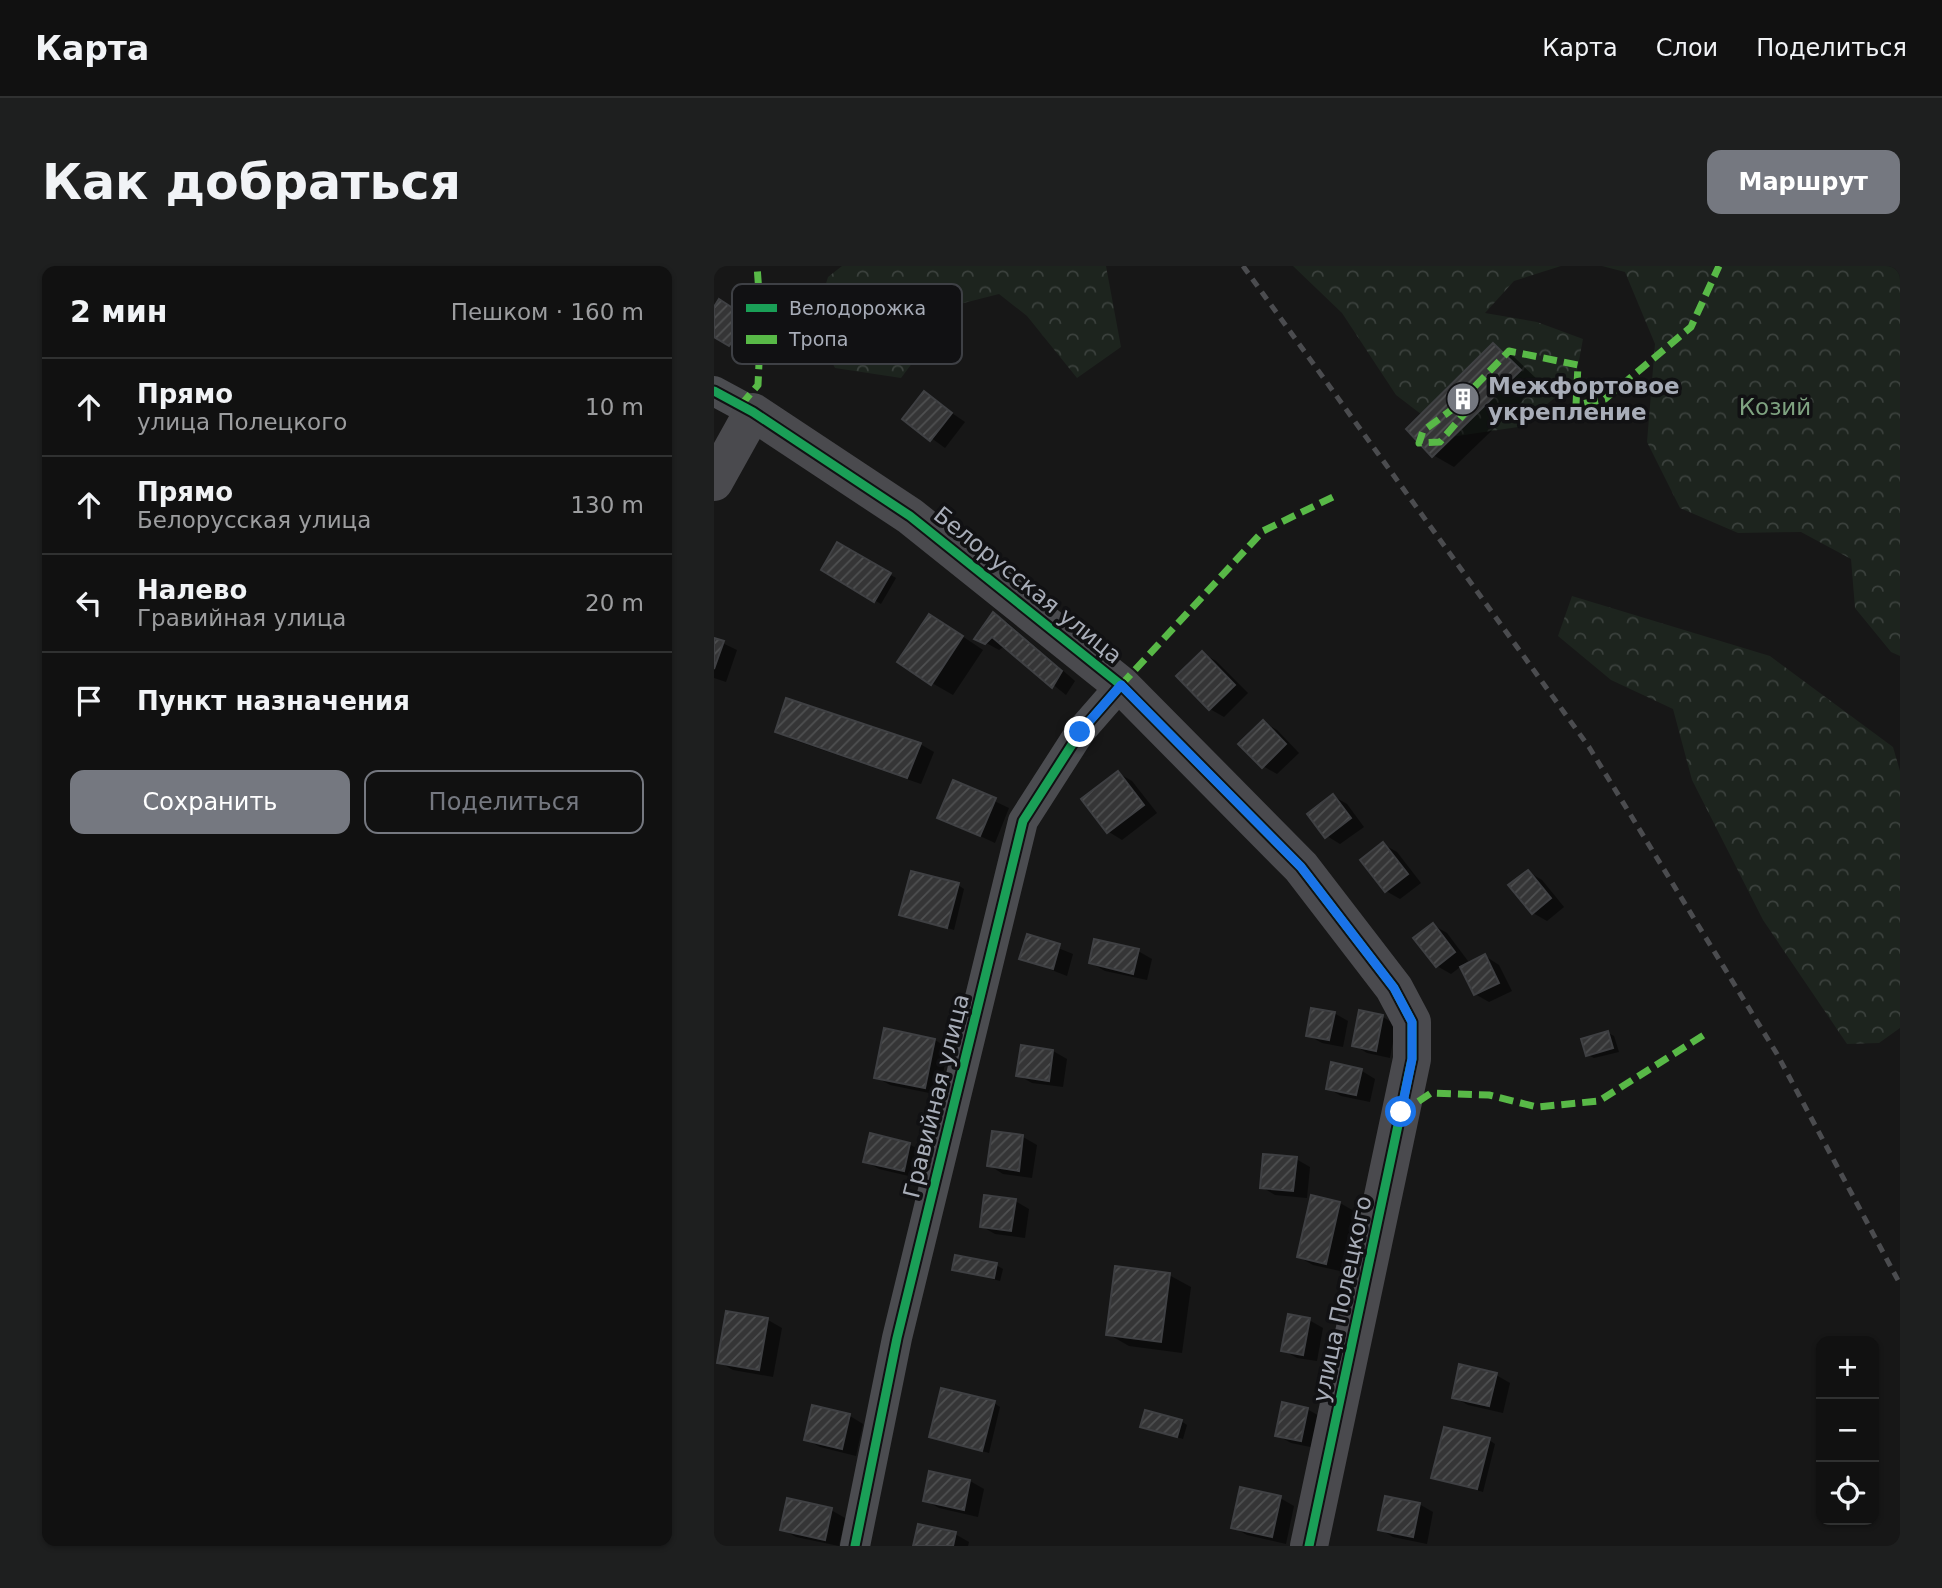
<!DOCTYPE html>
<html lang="ru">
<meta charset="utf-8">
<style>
:root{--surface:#111;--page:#1e1f1f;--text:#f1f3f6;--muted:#9c9d9f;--line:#303131;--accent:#757880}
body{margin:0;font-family:"DejaVu Sans",sans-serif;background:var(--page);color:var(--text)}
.controls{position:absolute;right:21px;bottom:21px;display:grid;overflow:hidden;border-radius:14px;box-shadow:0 2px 5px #0004}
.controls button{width:63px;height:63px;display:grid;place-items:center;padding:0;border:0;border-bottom:2px solid var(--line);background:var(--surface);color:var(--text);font:35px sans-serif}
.stop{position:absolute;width:21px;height:21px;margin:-16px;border:5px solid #1a73e8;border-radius:50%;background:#fff}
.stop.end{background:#1a73e8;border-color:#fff;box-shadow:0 2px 7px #0008}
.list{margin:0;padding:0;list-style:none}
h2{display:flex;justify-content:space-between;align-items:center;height:91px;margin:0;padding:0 28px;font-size:30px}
h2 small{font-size:23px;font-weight:400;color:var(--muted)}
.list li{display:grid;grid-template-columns:46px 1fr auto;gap:21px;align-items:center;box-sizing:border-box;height:98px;padding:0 28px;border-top:2px solid var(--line)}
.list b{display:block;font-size:26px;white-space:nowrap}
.list p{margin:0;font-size:23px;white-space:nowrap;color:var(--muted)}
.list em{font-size:23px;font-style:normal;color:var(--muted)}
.actions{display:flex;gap:14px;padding:21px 28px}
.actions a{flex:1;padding:16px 0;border:2px solid var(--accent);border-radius:14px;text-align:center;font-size:24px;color:var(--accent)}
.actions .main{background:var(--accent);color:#fff}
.icon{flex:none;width:38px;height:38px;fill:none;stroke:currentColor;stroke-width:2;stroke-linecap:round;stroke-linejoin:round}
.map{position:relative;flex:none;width:1186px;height:1280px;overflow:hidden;border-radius:14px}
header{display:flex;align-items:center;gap:42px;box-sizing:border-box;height:98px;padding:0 35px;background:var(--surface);border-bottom:2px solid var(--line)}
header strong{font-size:33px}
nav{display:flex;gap:38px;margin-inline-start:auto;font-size:24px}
.intro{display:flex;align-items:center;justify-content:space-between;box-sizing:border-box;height:168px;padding:0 42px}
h1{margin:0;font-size:49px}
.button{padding:18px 32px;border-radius:14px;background:var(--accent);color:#fff;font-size:24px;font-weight:700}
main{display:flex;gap:42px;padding:0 42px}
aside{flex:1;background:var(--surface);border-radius:14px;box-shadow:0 2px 5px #0004}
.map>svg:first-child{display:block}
.forest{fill:url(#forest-crowns)}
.shadow{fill:#0007}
.building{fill:url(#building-hatch);stroke:#3f4043;stroke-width:2}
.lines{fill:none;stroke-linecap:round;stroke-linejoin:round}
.street{stroke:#4b4c50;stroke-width:30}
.secondary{stroke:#4a4a4e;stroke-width:38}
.rail{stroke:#4b4c4f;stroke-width:5;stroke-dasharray:9 7;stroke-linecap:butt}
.quiet{stroke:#58b947;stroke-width:7;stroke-dasharray:14 7;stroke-linecap:butt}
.cycleway-casing{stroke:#111113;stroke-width:13}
.cycleway{stroke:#1a9f57;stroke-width:9}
.route{stroke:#1a73e8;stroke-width:9}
.labels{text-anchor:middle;stroke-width:7;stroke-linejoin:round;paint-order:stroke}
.poi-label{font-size:23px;font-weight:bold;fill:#a8adb8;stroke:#111113;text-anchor:start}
.park-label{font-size:23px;fill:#7fa381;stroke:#111113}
.street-label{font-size:23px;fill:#a8adb8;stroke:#111113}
.key{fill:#111113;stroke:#3e4045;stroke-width:2}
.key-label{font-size:19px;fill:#a8adb8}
</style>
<header>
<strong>Карта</strong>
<nav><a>Карта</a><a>Слои</a><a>Поделиться</a></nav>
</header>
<div class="intro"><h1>Как добраться</h1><a class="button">Маршрут</a></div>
<main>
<aside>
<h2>2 мин<small>Пешком · 160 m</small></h2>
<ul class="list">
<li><svg class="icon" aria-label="ahead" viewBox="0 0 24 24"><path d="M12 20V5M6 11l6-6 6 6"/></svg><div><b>Прямо</b><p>улица Полецкого</p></div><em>10 m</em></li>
<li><svg class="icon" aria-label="ahead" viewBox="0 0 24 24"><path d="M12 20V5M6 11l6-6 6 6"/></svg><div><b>Прямо</b><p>Белорусская улица</p></div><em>130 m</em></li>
<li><svg class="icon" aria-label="left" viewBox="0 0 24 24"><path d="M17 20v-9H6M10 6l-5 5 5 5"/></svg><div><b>Налево</b><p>Гравийная улица</p></div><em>20 m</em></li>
<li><svg class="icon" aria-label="arrive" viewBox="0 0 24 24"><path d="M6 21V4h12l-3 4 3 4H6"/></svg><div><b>Пункт назначения</b></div></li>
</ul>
<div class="actions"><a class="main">Сохранить</a><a>Поделиться</a></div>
</aside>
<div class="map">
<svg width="1186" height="1280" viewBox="0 0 1186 1280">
<defs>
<pattern id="forest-crowns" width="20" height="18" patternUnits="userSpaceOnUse" patternTransform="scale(1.75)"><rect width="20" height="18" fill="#1d241e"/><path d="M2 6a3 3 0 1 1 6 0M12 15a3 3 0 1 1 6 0" fill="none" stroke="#3b413d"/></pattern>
<pattern id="building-hatch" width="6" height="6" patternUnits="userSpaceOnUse" patternTransform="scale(1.75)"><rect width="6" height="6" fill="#353536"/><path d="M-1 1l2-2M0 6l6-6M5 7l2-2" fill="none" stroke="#4f5051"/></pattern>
</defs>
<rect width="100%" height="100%" fill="#171717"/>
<g class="forest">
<path d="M128,0H392L407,81L363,112L313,50L285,28L242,39L187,112L121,102L99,60L114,11Z"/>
<path d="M579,0H847L800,15L771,47L823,56L869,73L861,116L804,161L737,171L682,129L628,47Z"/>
<path d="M888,0H1186V390L1177,386L1141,342L1137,293L1087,266L1024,267L966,242L933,176L941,78L911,6Z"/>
<path d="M858,330L1056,390L1179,481L1186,505V762L1165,777L1133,778L1049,654L978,514L959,443L897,414L844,370Z"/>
</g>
<g class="shadow">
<path d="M5,36L39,57L23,82L0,69V44Z"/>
<path d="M779,79L800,91L827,117L740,201L719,189Z"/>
<path d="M210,128L251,156L231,182L191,153Z"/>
<path d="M124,278L182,312L167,338L109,303Z"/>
<path d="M280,348L293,356L361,415L352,429L291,380L285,384L263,372Z"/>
<path d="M236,362L269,384L239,429L218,417Z"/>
<path d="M0,373L23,384L12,416L0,412Z"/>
<path d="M488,387L502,395L534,427L510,451L496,443Z"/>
<path d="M549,456L563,464L585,487L563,508L549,500Z"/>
<path d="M63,465L206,478L220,486L207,518L77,473Z"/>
<path d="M404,507L418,515L443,547L408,574L395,566L370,534Z"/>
<path d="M240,516L295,542L281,577L225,551Z"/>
<path d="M619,530L633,538L650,561L626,578L613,570Z"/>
<path d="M669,578L683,586L707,617L686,633L672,625Z"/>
<path d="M814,606L828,614L850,641L833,655L819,647Z"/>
<path d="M244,619L250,623L240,664L187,648Z"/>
<path d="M719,659L733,667L754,695L737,708L723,700Z"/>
<path d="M314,670L359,688L353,710L307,692Z"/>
<path d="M424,685L438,693L433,714L391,705L377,697Z"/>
<path d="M771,690L785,699L798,725L775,736L761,728Z"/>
<path d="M620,747L634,755L629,781L608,777L594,769Z"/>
<path d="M669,751L682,759L676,792L653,787L640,779Z"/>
<path d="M894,767L900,770L905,786L880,792L874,789Z"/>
<path d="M221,774L234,782L225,829L176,819L162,811Z"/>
<path d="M339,785L353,793L349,821L318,817L304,809Z"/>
<path d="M648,805L661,813L656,836L627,830L614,822Z"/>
<path d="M309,871L323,879L318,912L289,908L275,899Z"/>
<path d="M195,878L209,886L203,912L165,903L151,895Z"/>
<path d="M582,893L596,901L593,932L561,929L548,921Z"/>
<path d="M598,931L626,937L640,945L626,1005L599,999L585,991Z"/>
<path d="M301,935L315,943L311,972L281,968L267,960Z"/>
<path d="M282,999L289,1003L286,1015L240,1003Z"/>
<path d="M455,1009L477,1021L468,1087L415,1080L394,1068Z"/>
<path d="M13,1047L54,1054L68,1062L59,1111L19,1104L5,1096Z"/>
<path d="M595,1054L609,1062L603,1095L583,1092L569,1084Z"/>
<path d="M782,1109L796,1117L789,1147L754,1139L740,1131Z"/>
<path d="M280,1137L286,1141L275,1187L217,1170Z"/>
<path d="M593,1143L607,1151L601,1182L577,1177L563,1169Z"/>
<path d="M136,1150L149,1158L142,1190L106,1181L92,1173Z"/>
<path d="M467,1155L473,1159L469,1173L428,1161Z"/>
<path d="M775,1174L781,1178L769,1226L719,1211Z"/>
<path d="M216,1207L256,1215L270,1223L264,1251L225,1242L211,1234Z"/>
<path d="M566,1232L580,1240L572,1278L533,1269L519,1261Z"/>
<path d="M705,1238L719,1246L713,1278L679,1271L666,1263Z"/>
<path d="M117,1244L131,1252L125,1280L82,1271L68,1263Z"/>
<path d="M241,1268L255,1276L254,1280H201Z"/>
</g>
<g class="building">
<path d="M5,33L34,52L15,80L0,71V41Z"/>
<path d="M779,77L807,104L718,191L692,163Z"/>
<path d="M210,125L238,147L216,175L188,153Z"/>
<path d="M123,276L177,307L160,336L107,304Z"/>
<path d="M279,346L348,405L338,422L278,371L271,378L260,373Z"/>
<path d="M215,348L249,370L217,419L183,396Z"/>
<path d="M0,372L10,375L0,403Z"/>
<path d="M488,385L521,419L495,444L462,410Z"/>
<path d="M72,432L207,477L193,512L61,466Z"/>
<path d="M549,454L572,478L548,502L524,478Z"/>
<path d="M404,505L430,539L393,567L367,533Z"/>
<path d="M239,514L282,532L266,570L223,552Z"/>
<path d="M619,528L637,552L611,572L593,548Z"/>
<path d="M669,576L694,608L671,626L646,594Z"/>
<path d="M814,604L837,632L818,648L794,619Z"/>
<path d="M197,605L245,617L233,662L185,649Z"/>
<path d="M719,657L741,686L722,701L699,672Z"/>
<path d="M313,668L346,678L339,703L305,693Z"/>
<path d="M380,673L425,683L419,708L375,697Z"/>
<path d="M771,688L785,717L760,729L746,701Z"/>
<path d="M597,742L621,746L615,774L592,770Z"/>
<path d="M645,744L669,749L662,785L638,780Z"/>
<path d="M170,762L221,773L211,822L160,812Z"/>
<path d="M894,765L899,782L872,790L867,773Z"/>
<path d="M307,779L339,784L335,815L302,810Z"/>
<path d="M617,796L648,803L642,829L612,823Z"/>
<path d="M278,865L309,869L305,905L273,900Z"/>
<path d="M156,867L196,877L190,905L149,896Z"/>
<path d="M549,888L583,891L579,925L546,922Z"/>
<path d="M270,929L302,933L297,965L266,961Z"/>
<path d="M597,929L626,936L612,998L583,991Z"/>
<path d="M241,989L283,997L280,1012L238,1004Z"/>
<path d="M401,1000L456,1007L447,1076L392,1069Z"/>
<path d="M12,1045L54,1052L45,1104L3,1097Z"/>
<path d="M574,1048L596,1052L589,1089L567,1085Z"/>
<path d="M745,1098L783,1107L775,1140L738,1132Z"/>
<path d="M227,1122L281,1135L268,1185L215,1171Z"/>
<path d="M568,1136L594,1142L587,1175L561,1170Z"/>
<path d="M98,1139L136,1148L128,1183L90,1174Z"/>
<path d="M431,1144L468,1154L463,1171L426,1161Z"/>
<path d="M730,1161L776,1172L763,1223L717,1212Z"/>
<path d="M215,1205L256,1214L250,1244L209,1235Z"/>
<path d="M526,1221L567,1230L558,1271L517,1262Z"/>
<path d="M671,1230L706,1237L699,1271L664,1264Z"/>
<path d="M73,1232L118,1242L111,1274L66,1264Z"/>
<path d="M204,1258L242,1266L239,1280H199Z"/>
</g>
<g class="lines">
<g class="street">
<path d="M0,125L39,146"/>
<path d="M141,1280L183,1072L309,555L366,466L407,419"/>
</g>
<path class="secondary" d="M0,216L39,146L196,250L407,419L587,601L680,722L698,756V793L595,1280"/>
<path class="rail" d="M529,0L875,481L1063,788L1186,1018"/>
<g class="quiet">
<path d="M27,139L44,119L47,53L43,0"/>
<path d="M755,142L726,176L705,177L709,165L740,142L795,85L864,99L862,139L891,133L977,61L1005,0"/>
<path d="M407,419L549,265L623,229"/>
<path d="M687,847L717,827L775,829L823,841L885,835L993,767"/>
</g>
<defs>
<g id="cycleway">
<path d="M0,125L39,146L196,250L407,419L587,601L680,722L698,756V793L595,1280"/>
<path d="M141,1280L183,1072L309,555L366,466L407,419"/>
</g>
</defs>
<use href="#cycleway" class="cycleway-casing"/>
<use href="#cycleway" class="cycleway"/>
</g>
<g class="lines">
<path class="route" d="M366,466L407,419L587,601L680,722L698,756V793L687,846"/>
</g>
<defs>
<symbol id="building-disc" viewBox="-11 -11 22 22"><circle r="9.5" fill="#757880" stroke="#111113"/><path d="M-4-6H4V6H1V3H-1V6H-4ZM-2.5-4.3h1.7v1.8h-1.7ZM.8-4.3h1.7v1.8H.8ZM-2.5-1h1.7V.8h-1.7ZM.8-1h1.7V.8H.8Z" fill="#fff"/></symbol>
</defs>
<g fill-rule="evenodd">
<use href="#building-disc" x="730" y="114" width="38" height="38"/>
</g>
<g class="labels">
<g class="poi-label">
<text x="774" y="128">Межфортовое<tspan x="774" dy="26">укрепление</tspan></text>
</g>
<g class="park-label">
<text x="1061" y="149">Козий</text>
</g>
<g class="street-label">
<text transform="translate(314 319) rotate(39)" y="8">Белорусская улица</text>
<text transform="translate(222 830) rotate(-76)" y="8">Гравийная улица</text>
<text transform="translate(628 1033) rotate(-78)" y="8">улица Полецкого</text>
</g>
</g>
<rect x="18" y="18" width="230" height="80" rx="10" class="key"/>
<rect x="32" y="38" width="31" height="8" fill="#1a9f57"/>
<rect x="32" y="69" width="31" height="9" fill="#58b947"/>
<g class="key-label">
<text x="75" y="49">Велодорожка</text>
<text x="75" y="80">Тропа</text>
</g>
</svg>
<div class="controls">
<button>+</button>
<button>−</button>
<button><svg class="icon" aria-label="locate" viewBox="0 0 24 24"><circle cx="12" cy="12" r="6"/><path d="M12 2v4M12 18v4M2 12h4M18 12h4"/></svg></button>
</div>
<div class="stop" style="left:687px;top:846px"></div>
<div class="stop end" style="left:366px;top:466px"></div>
</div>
</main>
